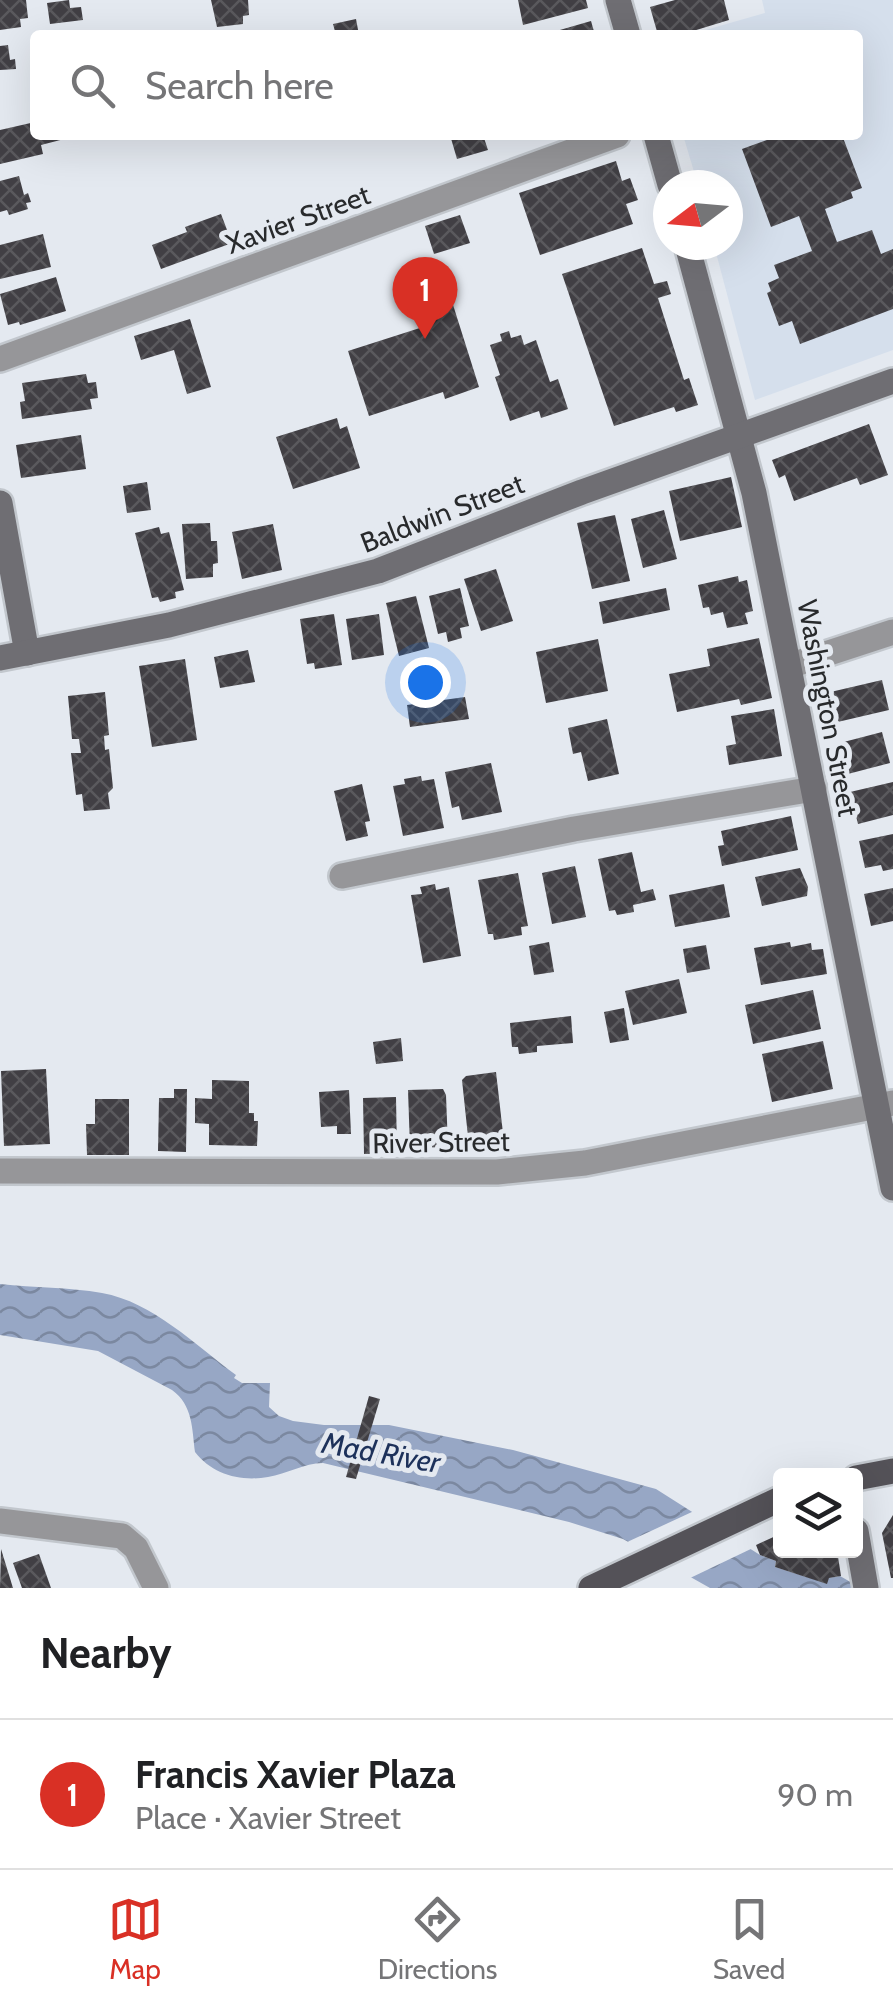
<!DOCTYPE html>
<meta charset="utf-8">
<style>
:root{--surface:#fff;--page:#f6f6f6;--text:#202124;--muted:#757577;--line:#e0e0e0;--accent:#d93025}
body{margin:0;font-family:Cabin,sans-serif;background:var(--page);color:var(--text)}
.controls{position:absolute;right:30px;bottom:30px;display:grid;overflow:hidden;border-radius:10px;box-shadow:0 10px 40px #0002}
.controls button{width:90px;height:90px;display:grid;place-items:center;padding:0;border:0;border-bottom:2px solid var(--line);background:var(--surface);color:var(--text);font:50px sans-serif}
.compass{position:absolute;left:653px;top:170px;width:90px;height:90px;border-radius:50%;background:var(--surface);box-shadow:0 10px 40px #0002;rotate:254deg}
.you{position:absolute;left:425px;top:682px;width:35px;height:35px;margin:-25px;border:8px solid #fff;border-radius:50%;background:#1a73e8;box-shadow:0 0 0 15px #1a73e833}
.badge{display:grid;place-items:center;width:65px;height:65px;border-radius:50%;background:var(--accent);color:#fff;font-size:32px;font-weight:700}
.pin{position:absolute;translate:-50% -82px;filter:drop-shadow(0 2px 5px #0008)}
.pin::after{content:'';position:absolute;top:52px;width:35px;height:30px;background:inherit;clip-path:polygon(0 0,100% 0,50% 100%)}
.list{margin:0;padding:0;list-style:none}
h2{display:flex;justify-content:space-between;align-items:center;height:130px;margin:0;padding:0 40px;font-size:42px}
h2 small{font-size:32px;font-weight:400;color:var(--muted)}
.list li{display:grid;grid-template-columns:65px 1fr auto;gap:30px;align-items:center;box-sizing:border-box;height:150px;padding:0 40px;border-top:2px solid var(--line)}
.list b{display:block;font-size:38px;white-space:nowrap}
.list p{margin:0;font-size:32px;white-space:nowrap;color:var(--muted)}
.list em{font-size:32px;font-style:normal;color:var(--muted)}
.icon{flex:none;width:55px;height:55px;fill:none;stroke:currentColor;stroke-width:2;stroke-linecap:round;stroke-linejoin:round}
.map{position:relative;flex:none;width:893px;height:1588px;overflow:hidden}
.search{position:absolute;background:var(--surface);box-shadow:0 10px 40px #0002;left:30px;right:30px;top:30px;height:110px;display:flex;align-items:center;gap:25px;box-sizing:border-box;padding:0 35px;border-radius:10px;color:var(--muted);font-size:38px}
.sheet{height:280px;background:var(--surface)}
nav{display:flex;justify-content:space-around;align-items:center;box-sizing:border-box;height:140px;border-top:2px solid var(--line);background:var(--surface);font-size:28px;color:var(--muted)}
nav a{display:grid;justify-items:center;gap:5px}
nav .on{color:var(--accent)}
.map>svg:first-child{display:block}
.built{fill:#d5dfec}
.water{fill:url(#water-waves)}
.pier{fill:#e4e9f0}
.building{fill:url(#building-cross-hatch)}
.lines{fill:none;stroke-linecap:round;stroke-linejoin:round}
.street-casing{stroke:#c2c7cd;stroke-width:30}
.secondary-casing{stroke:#c2c7cd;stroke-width:30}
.primary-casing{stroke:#c2c7cd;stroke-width:30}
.street{stroke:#969699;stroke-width:25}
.secondary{stroke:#6f6e73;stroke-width:25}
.primary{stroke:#545258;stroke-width:25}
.labels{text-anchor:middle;stroke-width:10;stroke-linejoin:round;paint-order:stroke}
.street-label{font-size:28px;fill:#282a2c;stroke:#e4e9f0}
.water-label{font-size:30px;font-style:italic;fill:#1d315a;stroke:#e4e9f0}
</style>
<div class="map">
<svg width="893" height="1588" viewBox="0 0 893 1588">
<defs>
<pattern id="water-waves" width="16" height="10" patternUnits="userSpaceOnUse" patternTransform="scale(2.5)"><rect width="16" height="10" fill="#97a7c5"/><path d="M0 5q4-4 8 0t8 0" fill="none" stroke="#7b88a0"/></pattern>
<pattern id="building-cross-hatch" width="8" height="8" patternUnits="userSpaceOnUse" patternTransform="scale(2.5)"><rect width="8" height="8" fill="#413f44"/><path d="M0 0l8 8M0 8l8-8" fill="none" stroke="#5a595d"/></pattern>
</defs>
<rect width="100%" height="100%" fill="#e4e9f0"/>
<path class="built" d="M762,0H893V350L755,400L714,245H728V185H698L683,135H858V35H688L765,13Z"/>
<path class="water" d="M0,1284C34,1288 69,1287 102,1293C153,1302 195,1345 236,1375L234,1378L242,1383H270L269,1407L279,1416L293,1421L324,1425H389L513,1450L656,1489L760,1555L776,1561L775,1567L826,1583L829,1578L840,1576L861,1588H710L623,1539L569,1522L323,1463C304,1463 287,1474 268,1477C240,1482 212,1474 195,1452C192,1429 193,1405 172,1390L98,1351L0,1335Z"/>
<path class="pier" d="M694,1511L755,1547L686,1580L625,1543Z"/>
<g class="building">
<path d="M0,0H26L28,18L20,19L21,27L0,30Z"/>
<path d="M69,0L70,8L81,7L83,20L50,24L47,3Z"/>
<path d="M211,0H248L249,15L243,16V24L217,27Z"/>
<path d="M518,0H586L588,8L523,25Z"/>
<path d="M675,0H724L729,20L680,35H658L650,7Z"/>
<path d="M356,19L359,35H336L333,24Z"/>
<path d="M591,21L595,35H546V34Z"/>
<path d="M8,45L10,60L15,59L16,69L0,70V46Z"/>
<path d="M35,122V135L76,136L41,145L43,154L0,164V130Z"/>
<path d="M450,135H483L488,150L457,159Z"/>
<path d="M781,135H842L862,188L851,192L853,198L825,209L837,242L872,230L881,254L893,249V309L800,344L792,321L779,326L767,293L771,291L768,283L779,278L774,265L812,251L799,216L771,227L742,149Z"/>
<path d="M616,161L622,181L630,178L638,200L626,204L633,224L540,255L519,193Z"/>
<path d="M19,176L24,195L28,193L31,202L26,203L28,209L9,215L7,210L0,212V181Z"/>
<path d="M221,214L232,243L161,269L152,245L187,232L185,227Z"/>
<path d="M460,215L470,243L434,254L425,226Z"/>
<path d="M43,234L51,267L0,279V245Z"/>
<path d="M642,248L654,284L667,281L671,294L658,298L684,380L689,378L698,405L676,412L674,407L614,426L562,274Z"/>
<path d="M442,270L479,387L445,399L443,392L369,416L348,351L423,327L408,281Z"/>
<path d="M56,277L66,311L20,325L19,322L8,325L0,294Z"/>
<path d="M190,319L211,387L187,394L174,350L141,360L134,336Z"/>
<path d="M509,331L511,338L521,335L524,345L536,340L550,382L558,379L568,409L541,418L539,411L510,421L495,377L500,375L490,345L502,341L500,334Z"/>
<path d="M86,374L88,383L96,382L98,398L90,399L92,409L22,419L20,402L25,401L22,383Z"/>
<path d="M337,418L340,429L347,426L360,468L293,489L276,437Z"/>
<path d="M869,424L888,475L860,485L857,478L794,501L785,475L779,478L772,460Z"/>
<path d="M81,435L86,469L21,478L16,445Z"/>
<path d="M731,477L742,527L680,541L669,491Z"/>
<path d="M147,482L151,510L127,513L123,486Z"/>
<path d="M664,510L677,559L643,568L631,519Z"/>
<path d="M615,515L630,581L592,589L577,523Z"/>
<path d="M210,523L211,541H217L218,563L213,564V577L186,579L182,524Z"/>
<path d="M273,524L282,570L242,579L232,532Z"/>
<path d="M159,527L161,534L169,532L184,590L175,592L176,598L160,602L158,597L152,598L135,533Z"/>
<path d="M496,569L513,621L481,631L464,579Z"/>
<path d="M738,576L739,582L747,580L753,611L745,613L748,624L727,628L723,612L711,615L709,607L703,608L698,585Z"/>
<path d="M460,588L469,626L460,628L462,638L448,642L446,632L438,634L429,596Z"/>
<path d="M666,588L670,610L603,624L599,602Z"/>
<path d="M416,596L429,648L399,656L386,603Z"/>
<path d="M334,614L342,665L315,669L314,663L307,664L300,619Z"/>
<path d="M379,614L384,655L352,660L346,619Z"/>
<path d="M759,638L772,698L741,705L739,699L677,712L669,674L710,666L707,649Z"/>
<path d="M598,639L608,691L546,703L536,652Z"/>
<path d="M248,650L255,682L220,688L214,657Z"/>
<path d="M185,659L197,740L152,747L139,666Z"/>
<path d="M882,680L889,710L829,724L822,694Z"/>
<path d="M105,692L109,735L104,736L105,750L109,749L113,788L108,793L110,809L84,811L82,794L76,795L71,753H81L79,739H72L68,696Z"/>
<path d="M465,697L469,719L410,727L407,705Z"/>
<path d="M774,709L782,756L729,765L726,746L736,744L731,716Z"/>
<path d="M607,719L619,774L588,781L581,752L573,754L568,728Z"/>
<path d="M882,732L890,763L844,775L836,744Z"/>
<path d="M491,763L502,812L462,820L459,806L452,808L445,772Z"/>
<path d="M421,776L422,781L434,779L444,828L403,836L393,786L405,784L404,779Z"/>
<path d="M893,782V815L858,824L850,792Z"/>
<path d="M362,784L370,821L365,822L368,836L346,841L334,791Z"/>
<path d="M791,816L798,850L722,866L718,846L724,845L721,831Z"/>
<path d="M893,834V869L883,871L881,865L865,868L859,841Z"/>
<path d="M632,852L641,892L653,889L656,900L633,905L634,912L617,915L615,910L609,911L598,859Z"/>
<path d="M575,866L586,917L552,924L542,873Z"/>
<path d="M800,868L808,887L807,896L762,906L755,877Z"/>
<path d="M518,873L528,926L521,927L522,935L494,940L493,934H488L478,880Z"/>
<path d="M435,884L436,890L449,887L461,956L423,963L411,895L422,894L420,887Z"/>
<path d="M724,884L730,917L675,927L669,895Z"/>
<path d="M893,888V921L871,926L864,894Z"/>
<path d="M549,942L554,972L534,975L529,946Z"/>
<path d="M790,942L791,947L811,943L812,950L823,949L827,974L761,985L754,948Z"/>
<path d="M706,945L710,969L687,973L683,949Z"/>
<path d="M679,979L687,1013L633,1025L625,991Z"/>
<path d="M813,990L821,1029L753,1044L745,1005Z"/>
<path d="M624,1008L629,1040L610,1043L604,1012Z"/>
<path d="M571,1016L573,1043L537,1046V1052L519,1054L518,1047H512L510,1023Z"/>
<path d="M401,1038L403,1061L376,1064L373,1042Z"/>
<path d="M823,1041L833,1089L772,1102L762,1054Z"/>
<path d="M46,1069L50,1144L4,1146L1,1071Z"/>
<path d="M496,1072L504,1142L469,1146L462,1080L466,1076Z"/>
<path d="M212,1080L249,1081V1113H254V1121H258L257,1146L209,1145V1124L195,1123V1098L212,1099Z"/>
<path d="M174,1089H187L186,1152L158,1151L159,1098H174Z"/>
<path d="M443,1089L446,1095L448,1147L410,1148L408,1090Z"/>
<path d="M349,1090L351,1134H337V1126L321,1127L319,1092Z"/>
<path d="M396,1097L397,1153L364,1154L363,1098Z"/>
<path d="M95,1099H129V1155H87L86,1124H95Z"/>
<path d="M369,1396L380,1399L356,1479L346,1477Z"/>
<path d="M893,1515V1578H891L882,1533Z"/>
<path d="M780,1534V1550H837L841,1576L829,1578L827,1584L775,1567L776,1561L760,1555L756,1545Z"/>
<path d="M1,1549L13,1588H0Z"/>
<path d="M39,1554L51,1588H22L13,1563Z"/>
</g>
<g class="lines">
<defs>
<g id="street">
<path d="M0,359L617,135"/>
<path d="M789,666L893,632"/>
<path d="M342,876L574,829L814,789"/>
<path d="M0,1171L497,1172L585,1163L893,1103"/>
<path d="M0,1521L122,1536L136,1548L156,1588"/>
</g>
<g id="secondary">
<path d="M618,0L628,35"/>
<path d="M656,135L670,185"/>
<path d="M687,245L754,493L893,1188"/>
<path d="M0,503L27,653"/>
<path d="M0,658L169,625L378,571L582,492L893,381"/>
<path d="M856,1531L866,1588"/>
</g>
<g id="primary">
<path d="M856,1478L893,1471"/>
<path d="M591,1588L780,1499"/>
</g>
</defs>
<use href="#street" class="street-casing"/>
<use href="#secondary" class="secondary-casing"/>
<use href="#primary" class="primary-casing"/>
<use href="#street" class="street"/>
<use href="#secondary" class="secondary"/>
<use href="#primary" class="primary"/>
</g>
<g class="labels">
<g class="street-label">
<text transform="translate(298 219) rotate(-20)" y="10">Xavier Street</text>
<text transform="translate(442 513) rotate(-21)" y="10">Baldwin Street</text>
<text transform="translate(828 708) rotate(79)" y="10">Washington Street</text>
<text transform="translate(441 1142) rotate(-1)" y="10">River Street</text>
</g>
<g class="water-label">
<text transform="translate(381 1453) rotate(10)" y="10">Mad River</text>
</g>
</g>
</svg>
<div class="controls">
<button><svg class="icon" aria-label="layers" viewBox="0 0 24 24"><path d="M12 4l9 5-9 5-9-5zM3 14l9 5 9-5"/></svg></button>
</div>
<svg class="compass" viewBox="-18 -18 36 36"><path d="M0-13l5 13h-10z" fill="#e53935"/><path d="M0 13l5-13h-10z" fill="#757577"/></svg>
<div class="you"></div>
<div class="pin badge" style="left:425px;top:339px">1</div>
<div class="search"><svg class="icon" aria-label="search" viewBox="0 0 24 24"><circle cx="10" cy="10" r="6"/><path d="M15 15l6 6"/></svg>Search here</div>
</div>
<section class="sheet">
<h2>Nearby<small></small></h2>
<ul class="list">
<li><span class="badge">1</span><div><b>Francis Xavier Plaza</b><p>Place · Xavier Street</p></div><em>90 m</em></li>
</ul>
</section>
<nav>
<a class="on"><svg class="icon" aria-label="map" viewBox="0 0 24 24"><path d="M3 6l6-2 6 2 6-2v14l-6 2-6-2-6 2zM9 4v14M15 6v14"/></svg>Map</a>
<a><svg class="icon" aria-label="directions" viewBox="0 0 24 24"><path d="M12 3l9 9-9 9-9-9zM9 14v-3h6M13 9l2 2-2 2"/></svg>Directions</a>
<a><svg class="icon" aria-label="saved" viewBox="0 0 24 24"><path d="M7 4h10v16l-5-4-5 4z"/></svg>Saved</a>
</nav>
